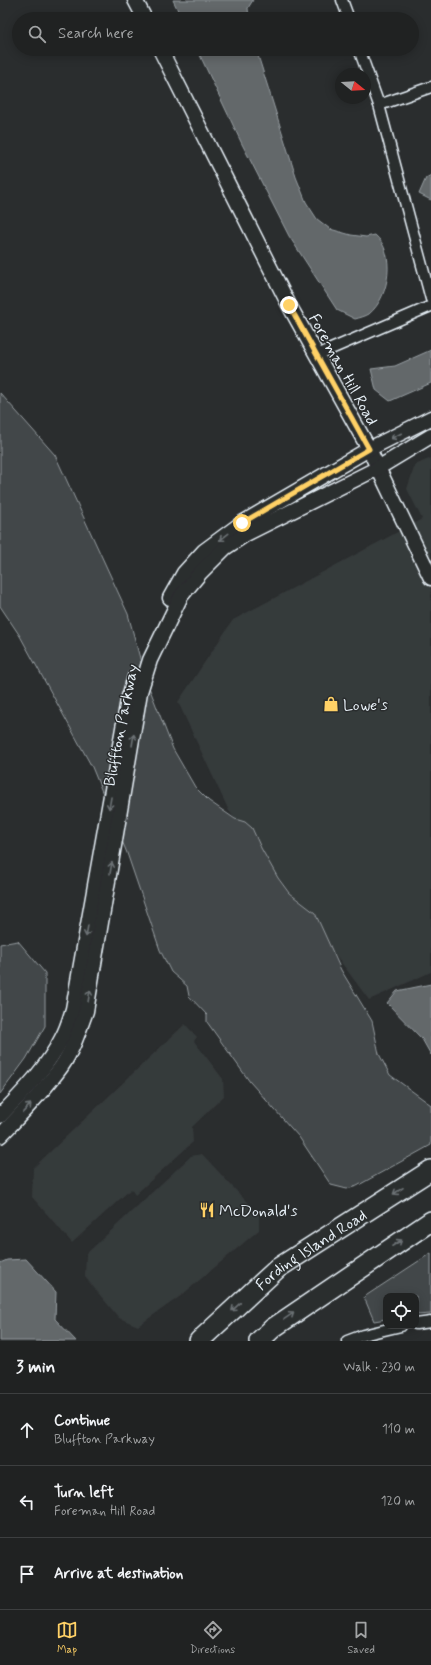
<!DOCTYPE html>
<meta charset="utf-8">
<style>
:root{--surface:#202222;--page:#2d2f2f;--text:#f1f3f6;--muted:#a2a4a5;--line:#3d3f40;--accent:#ffd166}
body{margin:0;font-family:Mynerve,sans-serif;background:var(--page);color:var(--text)}
.controls{position:absolute;right:12px;bottom:12px;display:grid;overflow:hidden;border-radius:8px;box-shadow:0 2px 10px #0003}
.controls button{width:36px;height:36px;display:grid;place-items:center;padding:0;border:0;border-bottom:1px solid var(--line);background:var(--surface);color:var(--text);font:20px sans-serif}
.compass{position:absolute;left:335px;top:68px;width:36px;height:36px;border-radius:50%;background:var(--surface);box-shadow:0 2px 10px #0003;rotate:108deg}
.stop{position:absolute;width:12px;height:12px;margin:-9px;border:3px solid #ffd166;border-radius:50%;background:#fff}
.stop.end{background:#ffd166;border-color:#fff;box-shadow:0 1px 4px #0008}
.list{margin:0;padding:0;list-style:none}
h2{display:flex;justify-content:space-between;align-items:center;height:52px;margin:0;padding:0 16px;font-size:17px}
h2 small{font-size:13px;font-weight:400;color:var(--muted)}
.list li{display:grid;grid-template-columns:26px 1fr auto;gap:12px;align-items:center;box-sizing:border-box;height:72px;padding:0 16px;border-top:1px solid var(--line)}
.list b{display:block;font-size:15px;white-space:nowrap}
.list p{margin:0;font-size:13px;white-space:nowrap;color:var(--muted)}
.list em{font-size:13px;font-style:normal;color:var(--muted)}
.icon{flex:none;width:22px;height:22px;fill:none;stroke:currentColor;stroke-width:2;stroke-linecap:round;stroke-linejoin:round}
.map{position:relative;flex:none;width:431px;height:1341px;overflow:hidden}
.search{position:absolute;background:var(--surface);box-shadow:0 2px 10px #0003;left:12px;right:12px;top:12px;height:44px;display:flex;align-items:center;gap:10px;box-sizing:border-box;padding:0 14px;border-radius:22px;color:var(--muted);font-size:15px}
.sheet{height:268px;background:var(--surface)}
nav{display:flex;justify-content:space-around;align-items:center;box-sizing:border-box;height:56px;border-top:1px solid var(--line);background:var(--surface);font-size:11px;color:var(--muted)}
nav a{display:grid;justify-items:center;gap:2px}
nav .on{color:var(--accent)}
.map>svg:first-child{display:block}
.built{fill:#363a3b}
.green{fill:#424648;stroke:#959ca0}
.water{fill:#63686b;stroke:#989fa3}
.lines{fill:none;stroke-linecap:round;stroke-linejoin:round}
.street-casing{stroke:#e8f1f8;stroke-width:13}
.secondary-casing{stroke:#e8f1f8;stroke-width:17}
.highway-casing{stroke:#e8f1f8;stroke-width:22}
.street{stroke:#2a2d2e;stroke-width:10}
.secondary{stroke:#2a2d2e;stroke-width:14}
.highway{stroke:#2a2d2e;stroke-width:19}
.oneway{stroke:#6c7275}
.route{stroke:#ffd166;stroke-width:5}
.labels{text-anchor:middle;stroke-width:3;stroke-linejoin:round;paint-order:stroke}
.street-label{font-size:16px;fill:#e8f1f8;stroke:#2a2d2e}
.poi-label{font-size:16px;fill:#e8f1f8;stroke:#2a2d2e;text-anchor:start}
</style>
<div class="map">
<svg width="431" height="1341" viewBox="0 0 431 1341">
<rect width="100%" height="100%" fill="#2a2d2e"/>
<filter id="ink" filterUnits="userSpaceOnUse"><feTurbulence type="fractalNoise" baseFrequency=".025" numOctaves="2"/><feDisplacementMap in="SourceGraphic" scale="8" xChannelSelector="R" yChannelSelector="G"/><feConvolveMatrix kernelMatrix="1 2 1 2 8 2 1 2 1" color-interpolation-filters="sRGB"/></filter>
<g filter="url(#ink)">
<g class="built">
<path d="M431,458V972L369,1000L229,811L178,702L233,620L422,519L407,489L415,465Z"/>
<path d="M185,1024L197,1037L194,1041L223,1079L224,1096L192,1127L193,1142L135,1195L131,1189L72,1243L32,1197L33,1168Z"/>
<path d="M202,1154L259,1215V1230L182,1295L138,1326L119,1318L85,1277L86,1254L191,1156Z"/>
</g>
<g class="green">
<path d="M0,393L55,455L128,614L145,677L173,749L195,787L209,801L235,819L245,822L252,828L261,848L278,878L289,893L315,913L341,970L372,1021L379,1054L390,1075L431,1105V1145L357,1186L347,1189L331,1185L299,1137L250,1082L207,1022V1015L189,996L187,986L171,972L160,950L127,853L92,767L20,636L0,606Z"/>
<path d="M18,941L45,973V1026L26,1059L0,1094V944Z"/>
<path d="M431,1253V1314L416,1315V1296H386V1319L374,1321L364,1297Z"/>
</g>
<g class="water">
<path d="M173,0H253L248,8L249,19H182Z"/>
<path d="M197,49H256L296,177L306,202L317,219L330,229L351,235L366,237L375,235C396,252 390,297 369,314C366,316 359,318 355,319L337,310L289,236L242,144Z"/>
<path d="M431,175V200L419,194L426,178Z"/>
<path d="M431,350V383L390,401L376,390L371,369L395,366Z"/>
<path d="M431,984V1055L422,1039L387,1003L397,991Z"/>
<path d="M26,1259L56,1292L55,1319L76,1341H0V1263L7,1260Z"/>
</g>
<g class="lines">
<defs>
<g id="street">
<path d="M342,0L349,19"/>
<path d="M359,49L379,105L431,299"/>
<path d="M379,105L431,87"/>
<path d="M317,355L431,306"/>
<path d="M416,1324L431,1322"/>
<path d="M347,1341L363,1335L401,1326"/>
</g>
<g id="secondary">
<path d="M135,0L145,19"/>
<path d="M160,49L289,305L369,449L431,578"/>
<path d="M170,598L184,573L204,551L242,523L369,449L431,418"/>
<path d="M0,1116C23,1092 47,1068 62,1038C67,1029 70,1019 73,1009L128,700L135,677"/>
<path d="M0,1136C21,1114 43,1092 61,1067C73,1050 79,1030 86,1011L140,692L150,660L181,596L200,573L225,548L246,534L378,468L431,436"/>
</g>
<g id="highway">
<path id="s1" d="M199,1341L278,1268L431,1170"/>
<path d="M259,1341L273,1328L431,1221"/>
</g>
</defs>
<use href="#street" class="street-casing"/>
<use href="#secondary" class="secondary-casing"/>
<use href="#highway" class="highway-casing"/>
<use href="#street" class="street"/>
<use href="#secondary" class="secondary"/>
<use href="#highway" class="highway"/>
</g>
<defs><path id="oneway-shaft" d="M-6 0H5M1.5-3L5.5 0L1.5 3" fill="none" stroke-width="1.6" stroke-linecap="round" stroke-linejoin="round"/></defs>
<g class="oneway">
<use href="#oneway-shaft" transform="translate(396 436) rotate(153)"/>
<use href="#oneway-shaft" transform="translate(224 537) rotate(143)"/>
<use href="#oneway-shaft" transform="translate(133 740) rotate(-81)"/>
<use href="#oneway-shaft" transform="translate(110 803) rotate(100)"/>
<use href="#oneway-shaft" transform="translate(111 868) rotate(-80)"/>
<use href="#oneway-shaft" transform="translate(87 931) rotate(100)"/>
<use href="#oneway-shaft" transform="translate(89 996) rotate(-81)"/>
<use href="#oneway-shaft" transform="translate(27 1108) rotate(-47)"/>
<use href="#oneway-shaft" transform="translate(398 1191) rotate(147)"/>
<use href="#oneway-shaft" transform="translate(397 1243) rotate(-33)"/>
<use href="#oneway-shaft" transform="translate(236 1307) rotate(137)"/>
<use href="#oneway-shaft" transform="translate(289 1316) rotate(-34)"/>
</g>
</g>
<g class="lines" filter="url(#ink)">
<path class="route" d="M242,523L369,449L289,305"/>
</g>
<defs>
<symbol id="shop-bare" viewBox="-9 -9 18 18"><path d="M-5-2.5h2.3a2.7 3.5 0 0 1 5.4 0H5L5.5 6h-11ZM-1.5-2.5h3a1.5 2.3 0 0 0-3 0Z" fill="#ffd166" stroke="#2a2d2e" stroke-width="2.5" paint-order="stroke"/></symbol>
<symbol id="restaurant-bare" viewBox="-9 -9 18 18"><path d="M-5-6h1v4h1v-4h1v4h1v-4h1v5L-1.5 .5V6h-2V.5L-5-1ZM5-6V6H3V1.5H1.5Q1.5-4 5-6Z" fill="#ffd166" stroke="#2a2d2e" stroke-width="2.5" paint-order="stroke"/></symbol>
</defs>
<g fill-rule="evenodd">
<use href="#shop-bare" x="320" y="693" width="22" height="22"/>
<use href="#restaurant-bare" x="196" y="1199" width="22" height="22"/>
</g>
<g class="labels">
<g class="street-label">
<text transform="translate(344 369) rotate(61)" y="6">Foreman Hill Road</text>
<text transform="translate(120 725) rotate(-79)" y="6">Bluffton Parkway</text>
<text dy="6" stroke="none"><textPath href="#s1" startOffset="145">Fording Island Road</textPath></text>
</g>
<g class="poi-label">
<text x="343" y="710">Lowe's</text>
<text x="219" y="1216">McDonald's</text>
</g>
</g>
</svg>
<div class="controls">
<button><svg class="icon" aria-label="locate" viewBox="0 0 24 24"><circle cx="12" cy="12" r="6"/><path d="M12 2v4M12 18v4M2 12h4M18 12h4"/></svg></button>
</div>
<svg class="compass" viewBox="-18 -18 36 36"><path d="M0-13l5 13h-10z" fill="#e53935"/><path d="M0 13l5-13h-10z" fill="#a2a4a5"/></svg>
<div class="stop" style="left:242px;top:523px"></div>
<div class="stop end" style="left:289px;top:305px"></div>
<div class="search"><svg class="icon" aria-label="search" viewBox="0 0 24 24"><circle cx="10" cy="10" r="6"/><path d="M15 15l6 6"/></svg>Search here</div>
</div>
<section class="sheet">
<h2>3 min<small>Walk · 230 m</small></h2>
<ul class="list">
<li><svg class="icon" aria-label="ahead" viewBox="0 0 24 24"><path d="M12 20V5M6 11l6-6 6 6"/></svg><div><b>Continue</b><p>Bluffton Parkway</p></div><em>110 m</em></li>
<li><svg class="icon" aria-label="left" viewBox="0 0 24 24"><path d="M17 20v-9H6M10 6l-5 5 5 5"/></svg><div><b>Turn left</b><p>Foreman Hill Road</p></div><em>120 m</em></li>
<li><svg class="icon" aria-label="arrive" viewBox="0 0 24 24"><path d="M6 21V4h12l-3 4 3 4H6"/></svg><div><b>Arrive at destination</b></div></li>
</ul>
</section>
<nav>
<a class="on"><svg class="icon" aria-label="map" viewBox="0 0 24 24"><path d="M3 6l6-2 6 2 6-2v14l-6 2-6-2-6 2zM9 4v14M15 6v14"/></svg>Map</a>
<a><svg class="icon" aria-label="directions" viewBox="0 0 24 24"><path d="M12 3l9 9-9 9-9-9zM9 14v-3h6M13 9l2 2-2 2"/></svg>Directions</a>
<a><svg class="icon" aria-label="saved" viewBox="0 0 24 24"><path d="M7 4h10v16l-5-4-5 4z"/></svg>Saved</a>
</nav>
